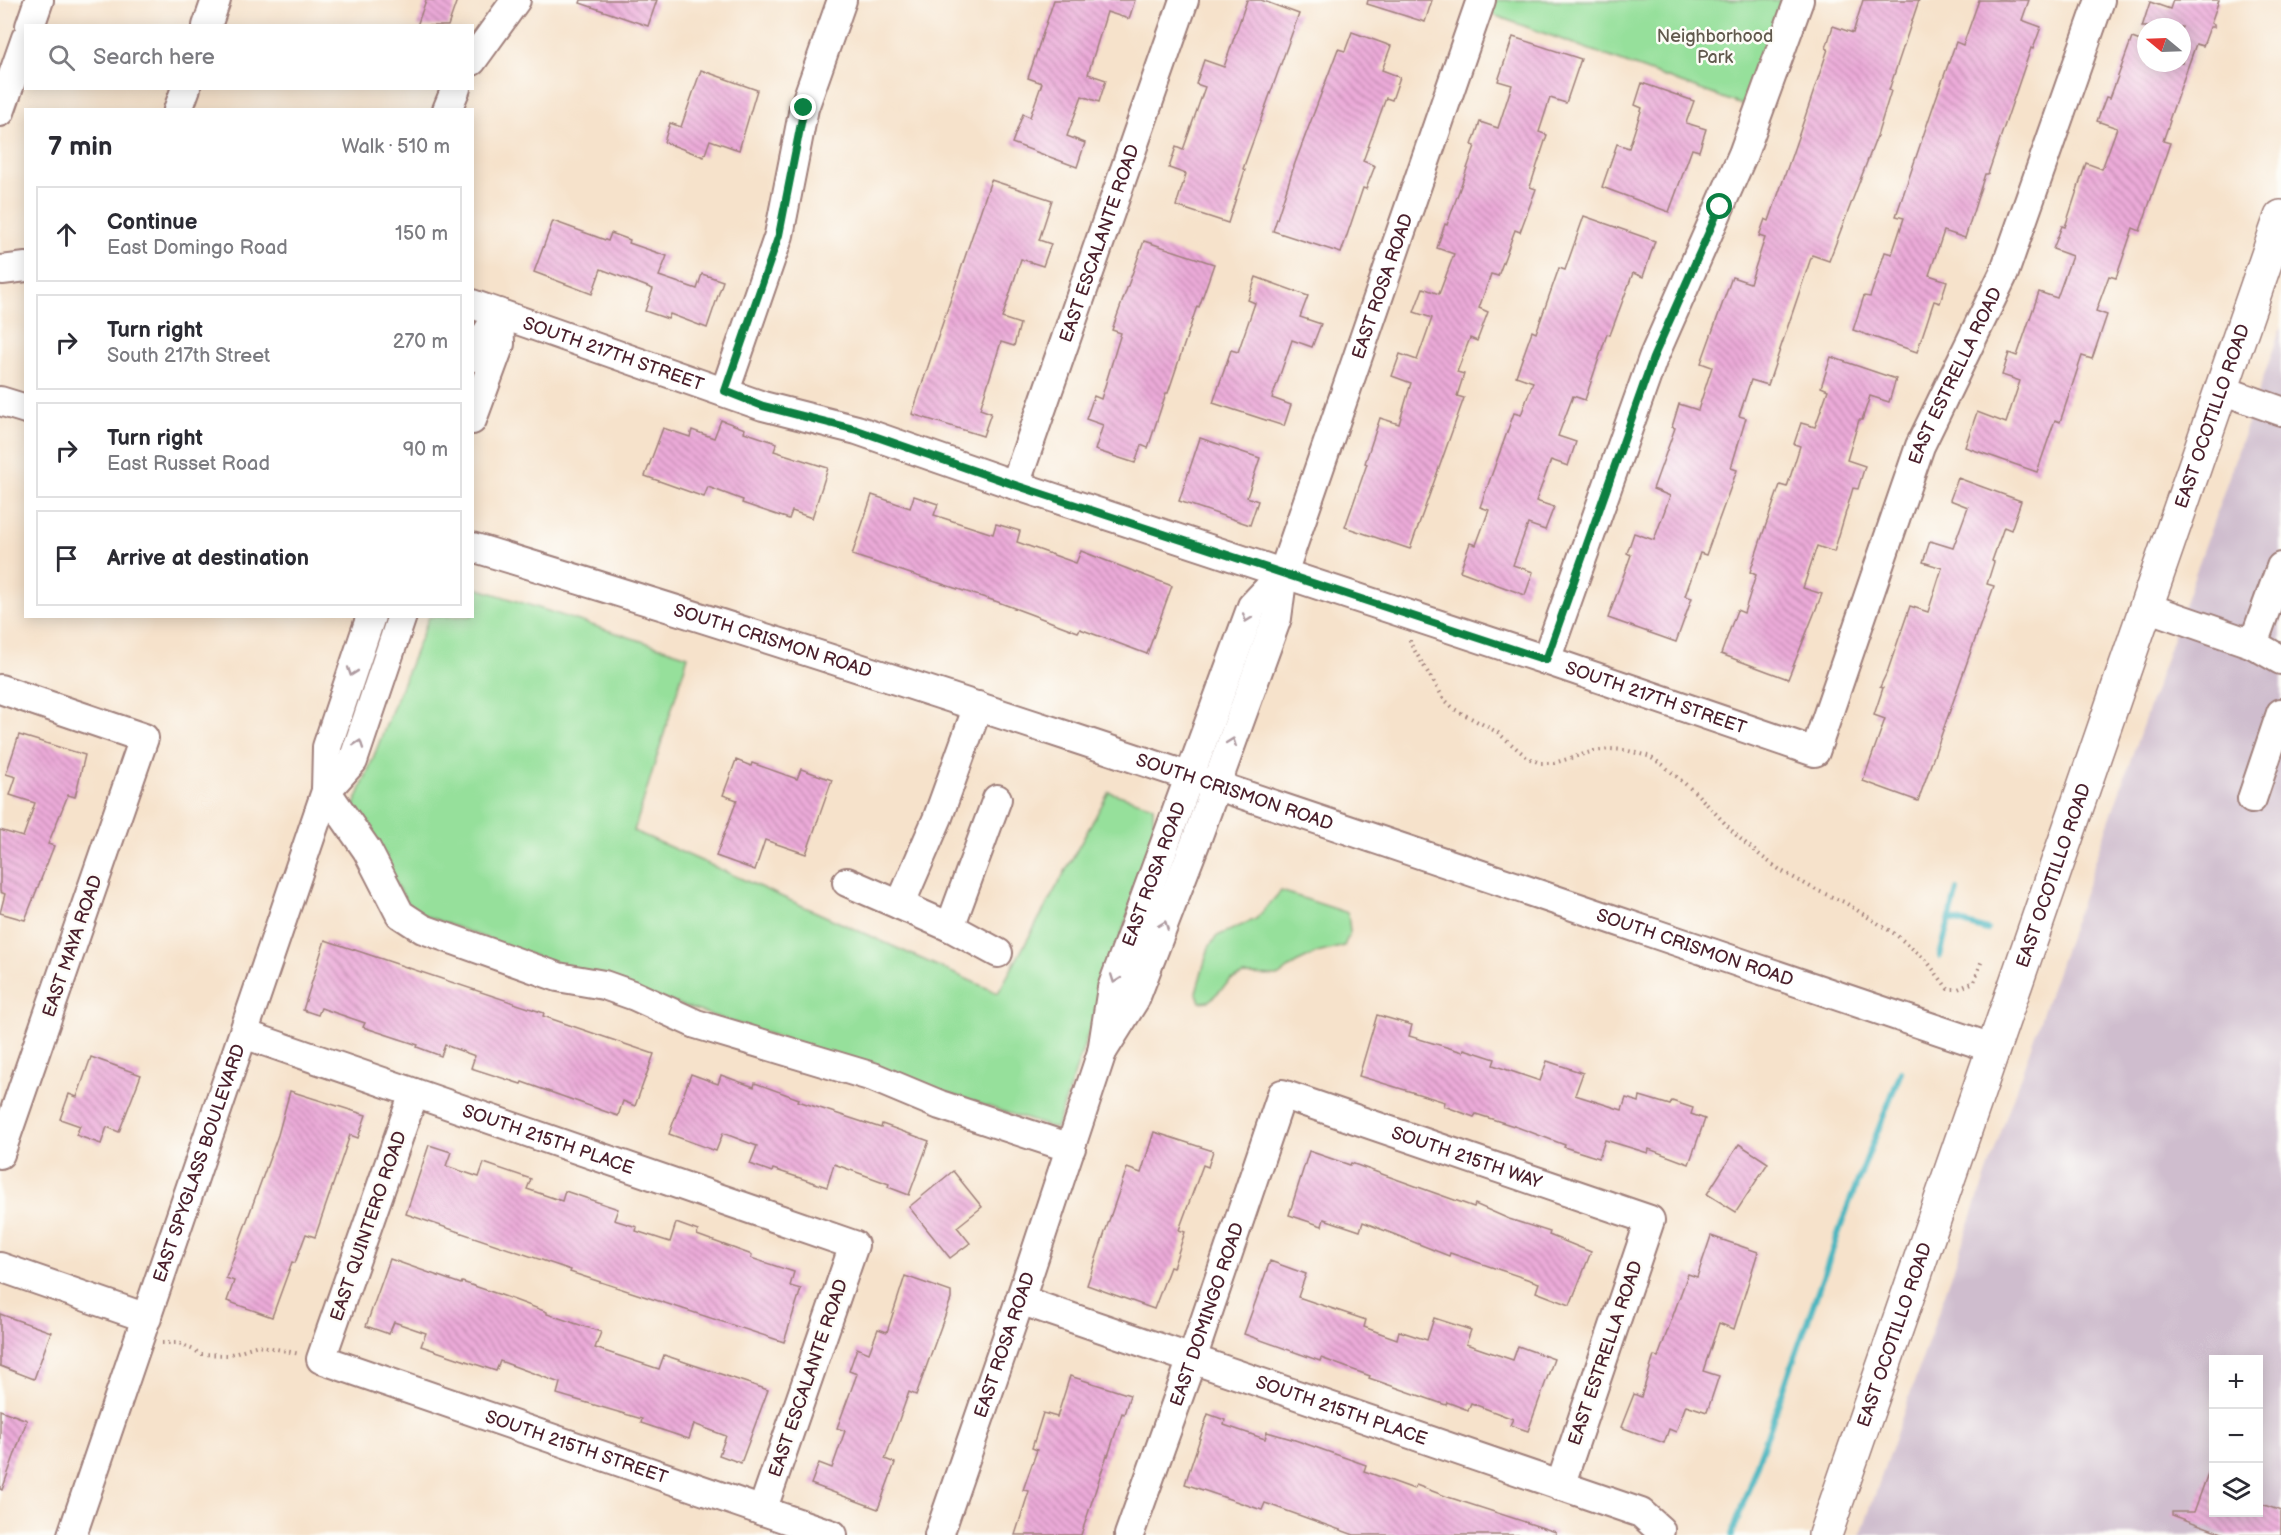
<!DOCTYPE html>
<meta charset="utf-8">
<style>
:root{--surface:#fff;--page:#f2f2f3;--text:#2b2b33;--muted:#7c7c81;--line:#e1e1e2}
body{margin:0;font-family:"Balsamiq Sans",sans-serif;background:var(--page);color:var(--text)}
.controls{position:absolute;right:18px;bottom:18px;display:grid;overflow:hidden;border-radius:0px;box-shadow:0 3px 15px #0003}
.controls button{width:54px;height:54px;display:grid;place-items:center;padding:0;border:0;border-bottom:2px solid var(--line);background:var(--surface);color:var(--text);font:30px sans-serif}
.compass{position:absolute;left:2137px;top:18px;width:54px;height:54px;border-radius:50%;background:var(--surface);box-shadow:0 3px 15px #0003;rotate:289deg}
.stop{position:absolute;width:18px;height:18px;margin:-14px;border:4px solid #0b8043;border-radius:50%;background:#fff}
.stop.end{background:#0b8043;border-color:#fff;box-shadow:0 2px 6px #0008}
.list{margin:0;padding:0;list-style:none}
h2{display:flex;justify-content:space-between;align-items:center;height:78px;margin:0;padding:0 24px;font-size:26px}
h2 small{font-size:20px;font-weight:400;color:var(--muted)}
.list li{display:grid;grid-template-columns:39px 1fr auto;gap:18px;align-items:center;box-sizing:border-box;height:96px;margin:0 12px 12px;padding:0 12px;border:2px solid var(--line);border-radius:0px}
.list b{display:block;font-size:22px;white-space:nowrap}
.list p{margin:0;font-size:20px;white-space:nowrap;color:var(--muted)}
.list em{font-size:20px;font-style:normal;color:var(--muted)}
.icon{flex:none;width:33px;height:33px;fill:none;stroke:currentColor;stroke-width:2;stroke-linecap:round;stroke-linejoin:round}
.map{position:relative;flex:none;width:2281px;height:1535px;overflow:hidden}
.search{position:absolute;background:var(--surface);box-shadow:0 3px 15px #0003;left:24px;top:24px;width:450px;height:66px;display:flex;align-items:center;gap:15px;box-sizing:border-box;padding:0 21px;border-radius:0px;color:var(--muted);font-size:22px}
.panel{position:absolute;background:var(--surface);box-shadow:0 3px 15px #0003;left:24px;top:108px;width:450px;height:510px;border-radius:0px}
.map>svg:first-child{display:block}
.industrial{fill:#cfbdce;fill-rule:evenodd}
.green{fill:#96e09b;stroke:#708063;stroke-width:1.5}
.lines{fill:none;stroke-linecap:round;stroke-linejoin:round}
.stream{stroke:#46b5bf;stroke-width:6}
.building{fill:url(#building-back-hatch)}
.minor-casing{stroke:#a0807b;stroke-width:32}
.major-casing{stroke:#a0807b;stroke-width:36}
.path{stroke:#a0807b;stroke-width:4;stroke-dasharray:1.5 4.5;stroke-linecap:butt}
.minor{stroke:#fff;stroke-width:28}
.major{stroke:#fff;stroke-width:33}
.oneway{stroke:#ae9aa0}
.route{stroke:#0b8043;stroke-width:8}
.labels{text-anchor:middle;stroke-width:5;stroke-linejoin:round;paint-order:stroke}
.park-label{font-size:18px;fill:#61594d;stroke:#fdfcf7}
.street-label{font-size:18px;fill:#4a1f2b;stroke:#fdfcf7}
</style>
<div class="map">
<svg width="2281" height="1535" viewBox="0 0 2281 1535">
<defs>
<pattern id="building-back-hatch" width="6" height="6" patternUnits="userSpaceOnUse" patternTransform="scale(1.5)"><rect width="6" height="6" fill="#ecabd9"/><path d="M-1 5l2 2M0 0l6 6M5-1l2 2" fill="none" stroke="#c18bb0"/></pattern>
</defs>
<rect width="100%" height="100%" fill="#fdfcf7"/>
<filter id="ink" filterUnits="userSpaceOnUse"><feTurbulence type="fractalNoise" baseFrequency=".0167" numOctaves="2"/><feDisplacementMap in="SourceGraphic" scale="12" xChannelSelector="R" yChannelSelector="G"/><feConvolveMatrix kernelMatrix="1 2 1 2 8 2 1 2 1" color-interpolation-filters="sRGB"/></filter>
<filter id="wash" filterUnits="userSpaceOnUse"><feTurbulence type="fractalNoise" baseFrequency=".008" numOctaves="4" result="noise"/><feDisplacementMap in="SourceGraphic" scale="24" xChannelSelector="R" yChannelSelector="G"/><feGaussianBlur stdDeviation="1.35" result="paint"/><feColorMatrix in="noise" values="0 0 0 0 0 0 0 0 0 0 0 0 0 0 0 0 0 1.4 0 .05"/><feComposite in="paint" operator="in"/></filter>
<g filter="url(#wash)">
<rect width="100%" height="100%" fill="#f6e2cb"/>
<path class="industrial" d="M2281,327V1535H1861ZM2214,1360H2258V1512H2214Z"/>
<g class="green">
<path d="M1492,0H1782L1745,106L1488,13Z"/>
<path d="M473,587L688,656L634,831L998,993L1109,792L1153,806L1154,838L1056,1129L553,963L412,911L352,811L429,617L472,616Z"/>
<path d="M1281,891L1348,913L1350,932L1344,946L1317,953L1296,963L1279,976L1244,975L1231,980L1209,1001L1200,1002L1196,992L1209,947L1217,936L1256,919Z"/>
</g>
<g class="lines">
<g class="stream">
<path d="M1950,919L1987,930"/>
<path d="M1940,956L1957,890"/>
<path d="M1732,1535L1848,1206L1901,1072"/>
</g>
</g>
<g id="blocks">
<g class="building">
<path d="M426,0H457L448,26H417Z"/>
<path d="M581,0H657L648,26L580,3Z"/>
<path d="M1054,0H1135L1129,19L1107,12L1088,74L1106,80L1099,102L1082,96L1067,136L1085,143L1077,167L1012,143L1023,114L1030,117L1042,83L1028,78Z"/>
<path d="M1247,0H1261L1299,14L1243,169L1245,170L1228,223L1176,206L1186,174L1169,168L1176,147L1183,150L1205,87L1196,84L1204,60L1224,67Z"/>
<path d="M1368,0H1432L1425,22L1367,4Z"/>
<path d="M1863,0H1919L1889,90L1891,91L1877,136L1829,261L1812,255L1768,385L1751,380L1739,416L1746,418L1731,468L1737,470L1706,555L1700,553L1685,596L1692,598L1676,642L1608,618L1631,555L1627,553L1634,533L1654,540L1670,496L1653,489L1675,428L1672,427L1679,404L1698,410L1712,367L1701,363L1732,277L1750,283L1765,238L1759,236L1765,219L1769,221L1805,117L1828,49L1826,48L1833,26L1853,33Z"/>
<path d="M1979,0H2029L2022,20L2041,27L2033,49L2031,48L1988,174H1985L1965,238L1944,231L1929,275L1947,281L1940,303L1934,301L1917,352L1853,330L1864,296L1870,297L1885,252L1892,254L1904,218L1896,216L1933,107L1956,42L1963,45Z"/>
<path d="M2173,0H2219L2211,23L2214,24V27H2210L2203,46L2196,44L2169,120L2170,121L2163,141L2170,143L2140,231L2133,228L2116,278L2109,276L2096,311L2107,315L2092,359L2082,356L2060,422L2055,420L2037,472L1965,447L1977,412L2006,423L2020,381L2002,375L2009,353L2017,356L2039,292L2057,298L2072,256L2053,249L2062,226L2065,227L2086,163L2102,169L2117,128L2097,121L2106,97L2110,98L2132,38L2146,43V63H2182V27H2142L2150,2L2170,9Z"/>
<path d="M1352,32L1391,46L1382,70L1400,77L1392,100L1386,98L1363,161L1375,166L1366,189L1363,188L1341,253L1273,231L1295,163L1338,49L1345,51Z"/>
<path d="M1513,37L1581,59L1566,103L1550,98L1539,132L1547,135L1530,187L1536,189L1520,232L1515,230L1498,276L1491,274L1479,308L1488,312L1477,341L1470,338L1457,372L1464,374L1457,396L1464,398L1410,549L1345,527L1367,464L1365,463L1380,418L1399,424L1411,383L1392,376L1400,354L1417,360L1432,318L1414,312L1423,288L1439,294L1454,254L1437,248L1445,224L1447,225L1475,146L1472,145L1480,122L1498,128L1512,85L1498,81Z"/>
<path d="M701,70L757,90L739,150L710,140L704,157L664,142L670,123L681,127Z"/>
<path d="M1642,83L1694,101L1686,123L1706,129L1699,151L1692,149L1669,212L1602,187L1617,144L1629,148L1642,108L1635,105Z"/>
<path d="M991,180L1052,200L1039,240L1051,244L1043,266L1021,259L1002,318L1020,324L1014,346L1001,342L980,409L991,413L983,436L912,414Z"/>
<path d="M1584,216L1655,241L1643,277L1633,273L1610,335L1607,334L1585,400L1573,396L1558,436L1576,442L1568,466L1551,460L1536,501L1554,507L1545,530L1528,524L1513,565L1533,572L1525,595L1460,571L1470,543L1476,545L1489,510L1480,507L1514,413L1521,415L1533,382L1516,376L1532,331L1536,333L1559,268L1565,270Z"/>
<path d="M553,221L608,241L611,233L630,240L629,243L667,256L659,276L697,289L702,274L723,281L707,328L670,314L668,319L645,311L653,289L601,269L592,294L534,272Z"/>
<path d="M1144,241L1214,264L1199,307L1197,306L1168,393H1166L1148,448L1141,445L1135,463L1095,450L1103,425L1086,419L1094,396L1101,399L1121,333L1112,330Z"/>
<path d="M1256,277L1308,296L1300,317L1321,324L1312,347L1292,340L1272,398L1291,405L1284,426L1213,403L1231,350L1238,352L1255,303L1248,300Z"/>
<path d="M1831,357L1896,379L1889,402L1870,396L1862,420H1859L1847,460L1865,466L1858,489L1853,488L1834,552L1817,546L1803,588L1822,594L1788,679L1721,654L1737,610L1744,613L1756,575L1750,572L1762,536L1780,485L1787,487L1800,446L1794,444L1801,423L1815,427L1828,390L1821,387Z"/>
<path d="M721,420L745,429L744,432L777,443L774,451L828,468L812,518L792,511L789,519L742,503L743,500L708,487L704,497L645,476L663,428L690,437L692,430L714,438Z"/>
<path d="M1200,438L1260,458L1247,497L1258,501L1250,525L1179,501Z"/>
<path d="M1958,478L2021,501L2011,530L2004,527L1992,561L1994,562L1987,584L1994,586L1918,801L1863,781L1885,719L1874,715L1883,688L1880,687L1888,670L1910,606L1928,612L1942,568L1923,562L1930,541L1953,548L1968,507L1950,500Z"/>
<path d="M872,495L910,508L914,496L938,504L934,515L993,534L996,524L1020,531L1017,542L1076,563L1081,551L1172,586L1147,654L1080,629L1078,632L998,602L852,555Z"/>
<path d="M19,735L85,755L75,797L68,795L48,844L54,846L25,920L0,913L5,894L0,892V830L23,837L35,803L10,795L16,777L6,774Z"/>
<path d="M736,760L751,766L752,763L797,779L801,769L832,780L806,854L765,840L755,870L716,856L737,800L723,795Z"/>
<path d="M325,940L544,1013L543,1016L654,1054L635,1106L623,1101L618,1116L522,1082L521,1084L471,1068L475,1056L445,1045L441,1056L417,1047L418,1045L363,1027L365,1023L321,1008L318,1015L303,1010Z"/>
<path d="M1377,1015L1412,1025L1409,1036L1463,1052L1464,1049L1495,1059L1493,1065L1540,1081L1547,1061L1583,1073L1575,1095L1622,1110L1626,1098L1639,1102L1640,1096L1670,1105L1672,1101L1693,1108L1691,1114L1705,1119L1689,1164L1649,1149L1648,1153L1605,1140L1599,1158L1564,1147L1565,1145L1517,1127L1476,1114L1474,1117L1444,1106L1445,1102L1359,1076Z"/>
<path d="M91,1057L141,1075L119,1132L107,1127L101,1144L76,1135L80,1126L60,1119L69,1094L77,1097Z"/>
<path d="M691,1074L718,1084L721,1075L754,1087L755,1083L799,1099L798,1101L881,1128L882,1124L929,1141L909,1195L888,1187L889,1184L834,1164L827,1187L773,1169L772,1172L750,1164L757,1146L723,1133L716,1151L669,1134Z"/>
<path d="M290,1091L366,1115L358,1138L350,1135L315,1237L306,1234L295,1263L292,1262L272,1317L227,1301L234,1281L226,1278L278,1135Z"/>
<path d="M1154,1132L1213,1151L1208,1167L1203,1165L1179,1230L1185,1232L1173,1268L1170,1267L1154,1309L1087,1285L1127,1168L1141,1173Z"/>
<path d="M1739,1144L1768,1163L1736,1212L1707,1194Z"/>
<path d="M429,1145L451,1152L446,1166L479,1177L484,1163L531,1179L527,1189L562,1201L565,1191L618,1209L614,1220L637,1227L636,1231L670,1242L676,1223L698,1231L697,1235L752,1255L751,1258L794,1272L790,1286L801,1289L784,1342L570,1272L571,1270L406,1214Z"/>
<path d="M1309,1151L1350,1165L1351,1163L1474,1207L1475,1204L1509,1219L1550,1232L1549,1235L1591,1252L1570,1305L1536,1292L1539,1283L1450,1253L1449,1256L1363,1222L1360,1231L1324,1219L1322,1226L1289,1215Z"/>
<path d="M953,1171L982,1207L957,1227L970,1243L950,1258L909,1207Z"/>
<path d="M1711,1236L1758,1252L1734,1329L1719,1323L1703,1371L1719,1376L1707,1412L1686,1405L1676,1432L1669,1429L1664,1443L1621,1427L1634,1394L1641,1397L1654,1356L1658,1357L1688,1274L1697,1277Z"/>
<path d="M390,1259L461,1284L462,1282L501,1295L547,1312V1314L601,1332L595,1348L659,1369L664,1355L768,1390L741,1463L719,1455L726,1436L694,1424L689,1439L641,1423L642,1419L557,1394L560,1383L500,1361L496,1371L421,1346L426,1333L394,1322L389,1334L366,1326Z"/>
<path d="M1270,1261L1306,1274L1298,1297L1366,1320L1364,1327L1380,1333L1397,1339L1399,1331L1427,1340L1434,1318L1471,1330L1466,1344L1513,1360L1518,1346L1554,1359L1528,1431L1510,1425L1513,1419L1471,1403L1468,1410L1447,1402L1446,1405L1369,1378L1370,1376L1321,1358L1320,1361L1244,1334Z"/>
<path d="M905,1276L951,1292V1299L916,1395L909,1392L885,1459L895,1463L878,1509L811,1484L819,1463L832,1468L845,1431L837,1428L857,1374L849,1371L857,1348L869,1353L878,1329L887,1332Z"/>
<path d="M0,1314L51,1332L34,1379L0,1366Z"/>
<path d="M1070,1376L1130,1395L1124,1414L1122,1413L1108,1456L1107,1455L1081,1535H1015L1029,1491L1023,1490L1037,1450L1032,1448L1043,1413L1057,1417Z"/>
<path d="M0,1410L27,1420L2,1490L0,1489Z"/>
<path d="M1208,1414L1225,1420L1224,1425L1265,1439L1267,1432L1295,1440L1366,1465L1364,1471L1414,1489L1416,1485L1448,1497L1556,1532V1535H1354L1265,1503L1262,1510L1185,1484Z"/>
<path d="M2211,1465H2214V1512H2259V1503L2281,1511V1535H2228L2172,1515V1512H2194Z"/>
</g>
</g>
</g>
<g filter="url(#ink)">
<use href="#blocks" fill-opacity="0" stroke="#a0807b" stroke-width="1.5"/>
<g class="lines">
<defs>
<g id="minor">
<path d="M30,26L39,0"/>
<path d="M207,26L216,0"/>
<path d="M472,61L516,0"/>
<path d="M178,110L186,88"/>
<path d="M447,110L456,88"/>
<path d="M0,112L26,38"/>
<path d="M2,270L26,267"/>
<path id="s1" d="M472,304L763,406L857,430L1015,485L1546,660L1815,752L1920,446L2004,273L2100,0"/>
<path d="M472,357L498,315"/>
<path d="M2222,390L2281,411"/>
<path d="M725,391L779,235L804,108L842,0"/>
<path d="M0,401L26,409"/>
<path d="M472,420L500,344L499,313"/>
<path id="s2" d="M1015,485L1184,0"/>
<path id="s3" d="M472,547C983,701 1487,878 1992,1048"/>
<path d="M2146,607L2253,644L2281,660"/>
<path d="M2253,644L2281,567"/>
<path d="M1546,660L1653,358L1743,154L1799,0"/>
<path d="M0,689L144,738L0,1154"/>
<path d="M978,706L938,817L900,905L950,927L998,953"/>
<path d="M326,791L367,850L400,914L423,929L558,977L604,985L635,996L696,1024L873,1077L940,1105L1071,1148"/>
<path d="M326,791L353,761L402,616"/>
<path d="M2252,799L2281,713"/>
<path d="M847,882L900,905"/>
<path d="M950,927L997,799"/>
<path id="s4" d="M244,1034L854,1245L762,1511"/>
<path id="s5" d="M1102,1052L1135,999L1196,841L1277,618L1283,573L1481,0"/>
<path id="s6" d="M414,1093L321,1359L833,1535"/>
<path d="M0,1267L147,1318"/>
<path id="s7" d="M1020,1300L1641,1513L1660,1530L1659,1535"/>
<path id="s8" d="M72,1535L326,791L327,747L371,616"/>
<path id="s9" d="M939,1535L1020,1300L1102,1052L1112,988L1252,606L1283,573"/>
<path id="s10" d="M1129,1535L1192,1359L1282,1094L1650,1220L1560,1486"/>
</g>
<g id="major">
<path id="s11" d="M1825,1535L2281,217"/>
</g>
</defs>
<use href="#minor" class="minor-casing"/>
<use href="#major" class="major-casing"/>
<g class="path">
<path d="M1410,640V643L1444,699L1454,709L1497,732L1528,758L1540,763H1554L1594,751L1610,749L1625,750L1648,756L1663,765L1697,794L1738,837L1761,856L1780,870L1816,890L1844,902L1895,934L1926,960L1948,989H1958L1974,982L1982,960"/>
<path d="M162,1343H179L202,1354L228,1355L258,1345L300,1354"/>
</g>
<use href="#minor" class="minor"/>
<use href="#major" class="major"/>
</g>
<defs><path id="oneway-chevron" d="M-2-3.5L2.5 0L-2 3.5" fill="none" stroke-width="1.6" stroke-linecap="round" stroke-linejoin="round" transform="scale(1.5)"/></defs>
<g class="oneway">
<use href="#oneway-chevron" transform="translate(1247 618) rotate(110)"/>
<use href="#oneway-chevron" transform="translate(352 672) rotate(109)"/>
<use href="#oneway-chevron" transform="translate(1232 742) rotate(-70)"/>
<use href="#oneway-chevron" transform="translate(359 744) rotate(-71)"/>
<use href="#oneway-chevron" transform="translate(1164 925) rotate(-69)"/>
<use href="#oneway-chevron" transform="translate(1115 979) rotate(110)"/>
</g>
</g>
<g class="lines" filter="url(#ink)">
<path class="route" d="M804,108L779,235L725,391L763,406L857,430L1015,485L1546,660L1653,358L1720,207"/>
</g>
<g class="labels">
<g class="park-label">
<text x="1715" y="42">Neighborhood<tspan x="1715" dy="21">Park</tspan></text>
</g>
<g class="street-label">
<text dy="6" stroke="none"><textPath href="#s2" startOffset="256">EAST ESCALANTE ROAD</textPath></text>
<text dy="6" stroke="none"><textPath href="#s5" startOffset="818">EAST ROSA ROAD</textPath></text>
<text dy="6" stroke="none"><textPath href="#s1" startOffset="150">SOUTH 217TH STREET</textPath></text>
<text dy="6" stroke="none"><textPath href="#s1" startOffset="1818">EAST ESTRELLA ROAD</textPath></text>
<text dy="6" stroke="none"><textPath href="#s11" startOffset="1184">EAST OCOTILLO ROAD</textPath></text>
<text dy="6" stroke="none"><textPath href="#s3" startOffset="315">SOUTH CRISMON ROAD</textPath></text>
<text dy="6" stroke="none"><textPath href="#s1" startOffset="1248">SOUTH 217TH STREET</textPath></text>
<text dy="6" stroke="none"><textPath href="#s3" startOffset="801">SOUTH CRISMON ROAD</textPath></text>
<text dy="6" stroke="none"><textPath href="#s9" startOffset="696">EAST ROSA ROAD</textPath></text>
<text dy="6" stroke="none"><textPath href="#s11" startOffset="698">EAST OCOTILLO ROAD</textPath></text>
<text transform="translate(72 946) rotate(-71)" y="6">EAST MAYA ROAD</text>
<text dy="6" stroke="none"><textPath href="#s3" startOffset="1287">SOUTH CRISMON ROAD</textPath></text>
<text dy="6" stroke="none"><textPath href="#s4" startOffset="322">SOUTH 215TH PLACE</textPath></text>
<text dy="6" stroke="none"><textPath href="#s10" startOffset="662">SOUTH 215TH WAY</textPath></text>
<text dy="6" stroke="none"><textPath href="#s8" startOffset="393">EAST SPYGLASS BOULEVARD</textPath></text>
<text transform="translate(368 1226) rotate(-71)" y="6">EAST QUINTERO ROAD</text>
<text dy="6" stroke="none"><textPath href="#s10" startOffset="234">EAST DOMINGO ROAD</textPath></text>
<text dy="6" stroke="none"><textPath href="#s11" startOffset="212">EAST OCOTILLO ROAD</textPath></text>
<text dy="6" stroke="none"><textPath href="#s9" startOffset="201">EAST ROSA ROAD</textPath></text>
<text transform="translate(1605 1353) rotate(-71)" y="6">EAST ESTRELLA ROAD</text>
<text transform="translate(808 1378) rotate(-71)" y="6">EAST ESCALANTE ROAD</text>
<text dy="6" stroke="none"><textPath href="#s7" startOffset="340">SOUTH 215TH PLACE</textPath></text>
<text dy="6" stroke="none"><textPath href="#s6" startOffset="552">SOUTH 215TH STREET</textPath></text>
</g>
</g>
</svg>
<div class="controls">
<button>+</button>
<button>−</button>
<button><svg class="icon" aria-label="layers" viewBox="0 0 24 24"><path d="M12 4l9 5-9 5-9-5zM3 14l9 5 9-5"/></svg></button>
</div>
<svg class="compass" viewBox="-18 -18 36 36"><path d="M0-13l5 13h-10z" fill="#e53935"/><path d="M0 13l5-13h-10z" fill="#7c7c81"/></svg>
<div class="stop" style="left:1720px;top:207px"></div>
<div class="stop end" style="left:804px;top:108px"></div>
<div class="search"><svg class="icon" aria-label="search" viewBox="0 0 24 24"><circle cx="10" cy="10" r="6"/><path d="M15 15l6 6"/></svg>Search here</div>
<section class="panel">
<h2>7 min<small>Walk · 510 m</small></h2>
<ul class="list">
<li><svg class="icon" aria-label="ahead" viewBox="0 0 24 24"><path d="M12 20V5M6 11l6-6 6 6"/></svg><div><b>Continue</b><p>East Domingo Road</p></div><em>150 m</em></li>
<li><svg class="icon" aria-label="right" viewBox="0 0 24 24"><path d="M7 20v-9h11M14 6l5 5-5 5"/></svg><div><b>Turn right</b><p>South 217th Street</p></div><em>270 m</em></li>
<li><svg class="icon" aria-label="right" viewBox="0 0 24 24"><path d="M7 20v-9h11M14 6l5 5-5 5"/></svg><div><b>Turn right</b><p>East Russet Road</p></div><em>90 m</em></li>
<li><svg class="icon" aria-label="arrive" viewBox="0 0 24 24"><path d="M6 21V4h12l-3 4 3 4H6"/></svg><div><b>Arrive at destination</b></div></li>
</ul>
</section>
</div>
